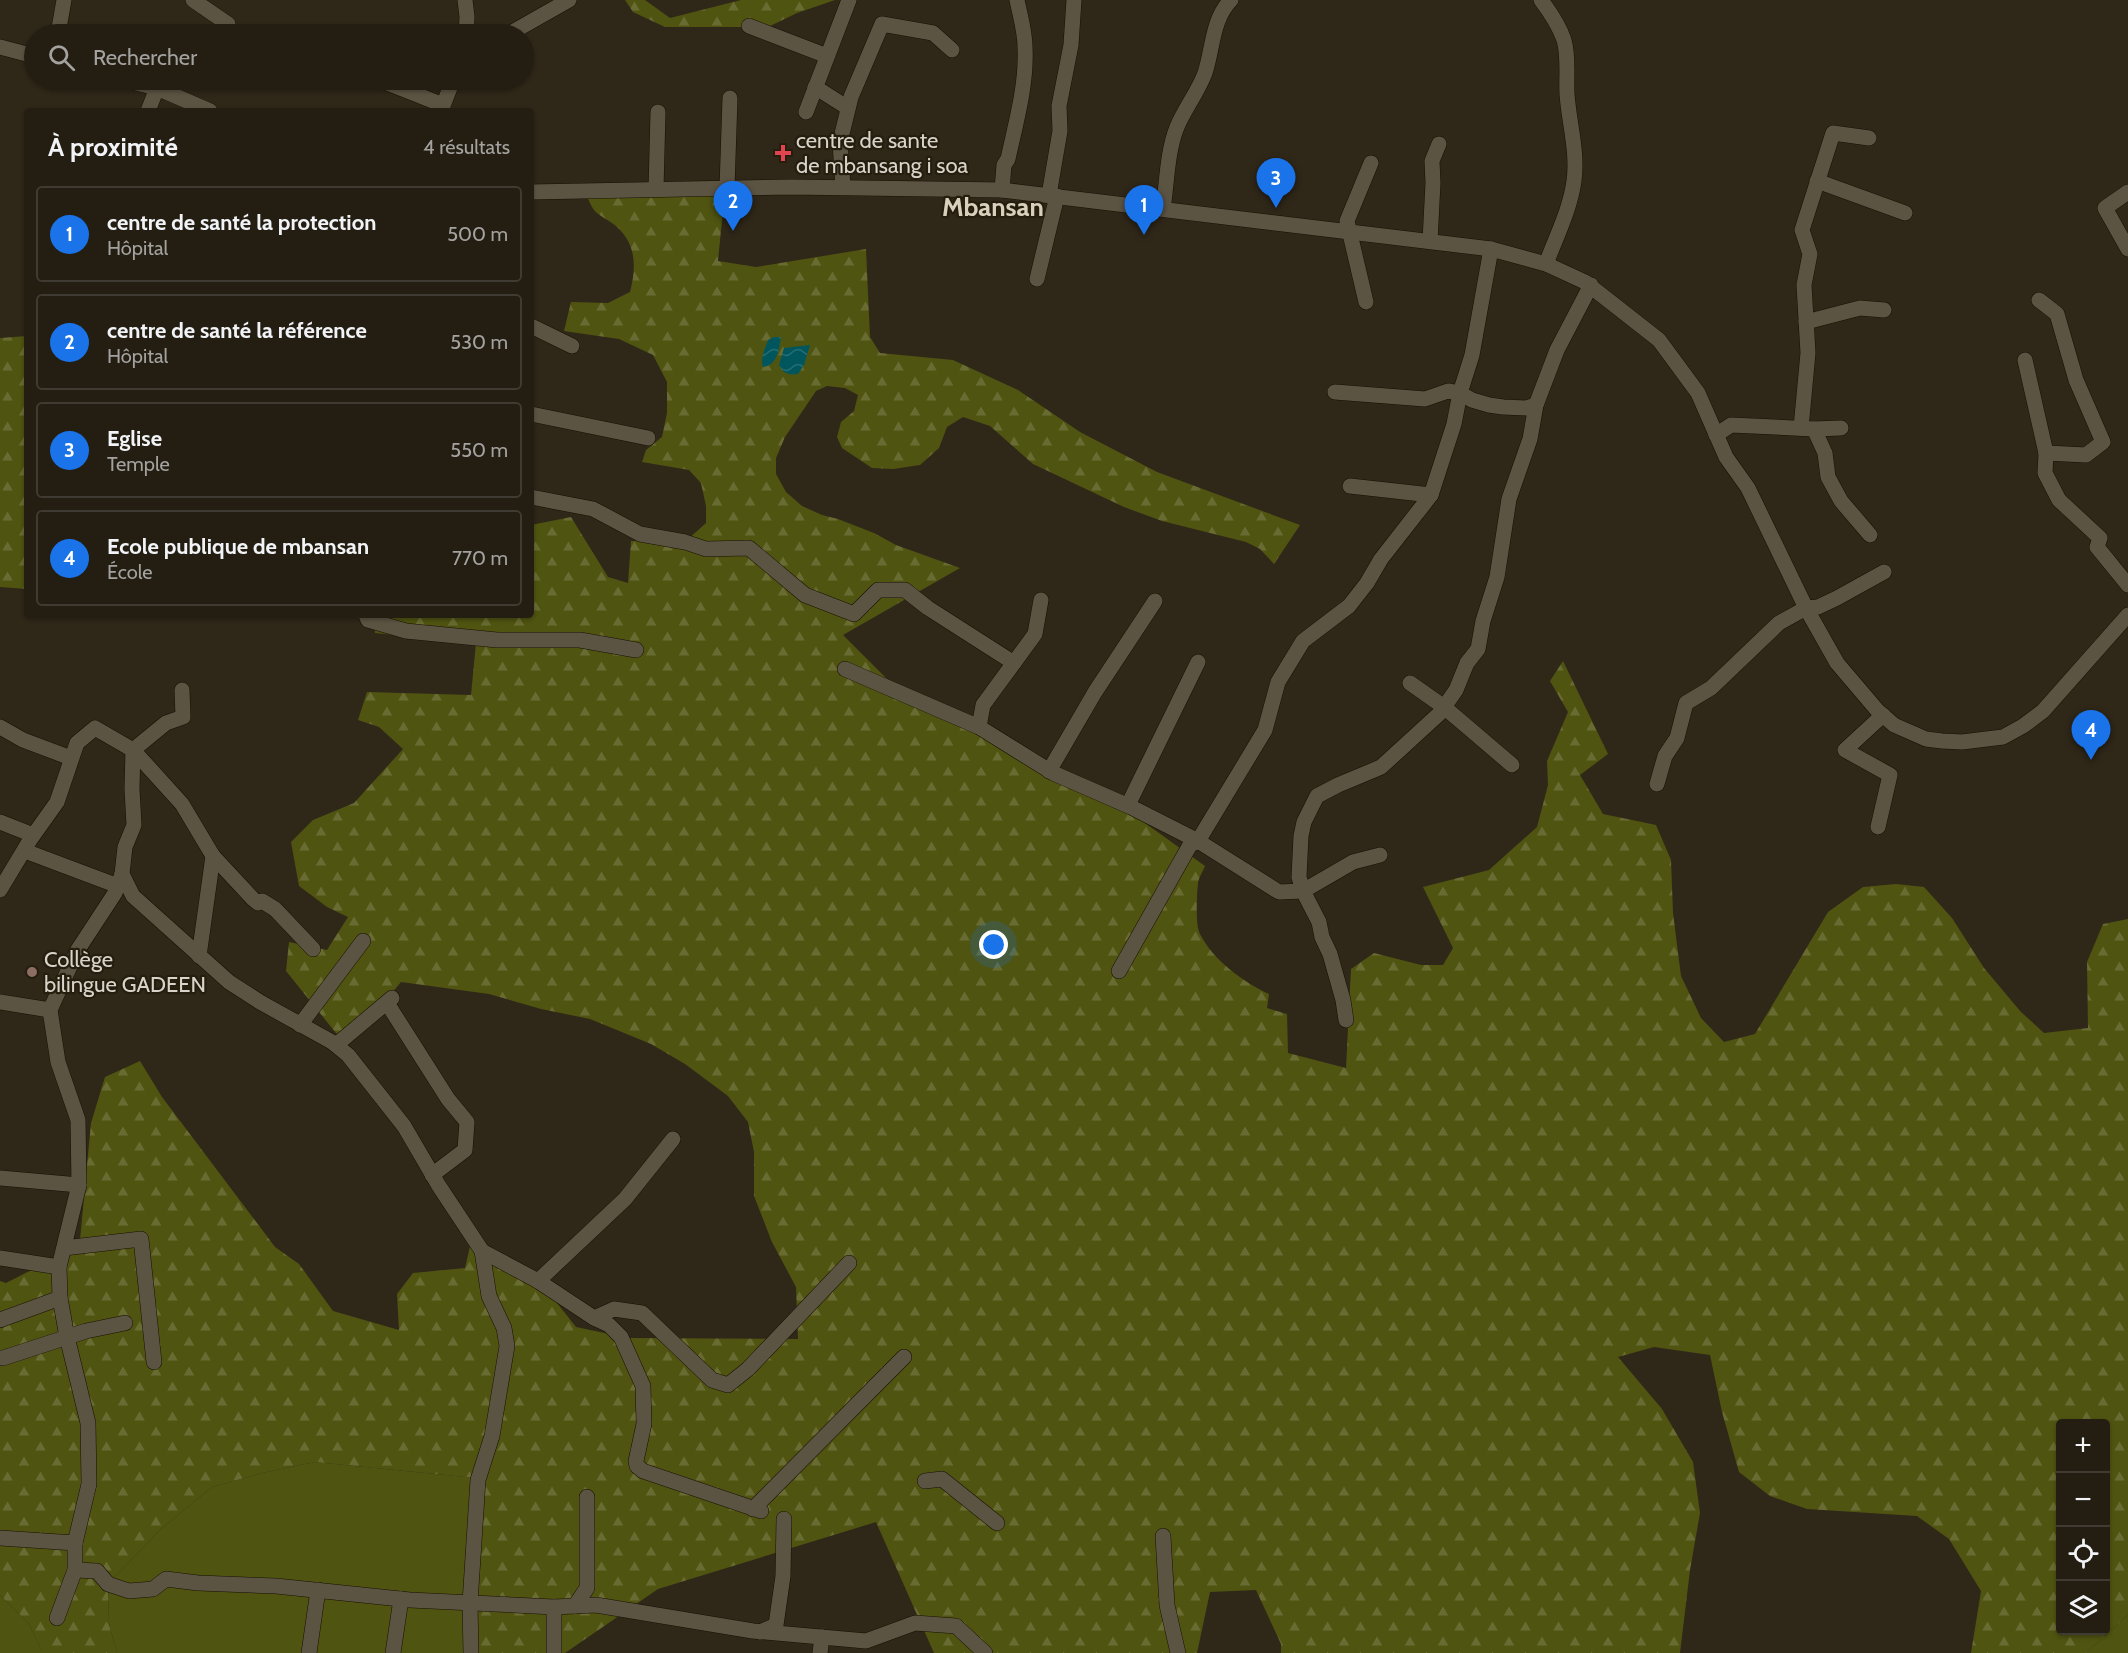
<!DOCTYPE html>
<html lang="fr">
<meta charset="utf-8">
<style>
:root{--surface:#231d12;--page:#2f2a20;--text:#f1f3f6;--muted:#a3a29f;--line:#403b32;--accent:#1a73e8}
body{margin:0;font-family:Cabin,sans-serif;background:var(--page);color:var(--text)}
.controls{position:absolute;right:18px;bottom:18px;display:grid;overflow:hidden;border-radius:6px;box-shadow:0 2px 4px #0004}
.controls button{width:54px;height:54px;display:grid;place-items:center;padding:0;border:0;border-bottom:2px solid var(--line);background:var(--surface);color:var(--text);font:30px sans-serif}
.you{position:absolute;left:994px;top:945px;width:21px;height:21px;margin:-15px;border:4px solid #fff;border-radius:50%;background:#1a73e8;box-shadow:0 0 0 9px #1a73e833}
.badge{display:grid;place-items:center;width:39px;height:39px;border-radius:50%;background:var(--accent);color:#fff;font-size:20px;font-weight:700}
.pin{position:absolute;translate:-50% -50px;filter:drop-shadow(0 2px 3px #0008)}
.pin::after{content:'';position:absolute;top:32px;width:21px;height:18px;background:inherit;clip-path:polygon(0 0,100% 0,50% 100%)}
.list{margin:0;padding:0;list-style:none}
h2{display:flex;justify-content:space-between;align-items:center;height:78px;margin:0;padding:0 24px;font-size:26px}
h2 small{font-size:20px;font-weight:400;color:var(--muted)}
.list li{display:grid;grid-template-columns:39px 1fr auto;gap:18px;align-items:center;box-sizing:border-box;height:96px;margin:0 12px 12px;padding:0 12px;border:2px solid var(--line);border-radius:6px}
.list b{display:block;font-size:22px;white-space:nowrap}
.list p{margin:0;font-size:20px;white-space:nowrap;color:var(--muted)}
.list em{font-size:20px;font-style:normal;color:var(--muted)}
.icon{flex:none;width:33px;height:33px;fill:none;stroke:currentColor;stroke-width:2;stroke-linecap:round;stroke-linejoin:round}
.map{position:relative;flex:none;width:2128px;height:1653px;overflow:hidden}
.search{position:absolute;background:var(--surface);box-shadow:0 2px 4px #0004;left:24px;top:24px;width:510px;height:66px;display:flex;align-items:center;gap:15px;box-sizing:border-box;padding:0 21px;border-radius:33px;color:var(--muted);font-size:22px}
.panel{position:absolute;background:var(--surface);box-shadow:0 2px 4px #0004;left:24px;top:108px;width:510px;height:510px;border-radius:6px}
.map>svg:first-child{display:block}
.green{fill:#4f5411}
.forest{fill:url(#forest-firs);fill-rule:evenodd}
.water{fill:url(#water-waves)}
.lines{fill:none;stroke-linecap:round;stroke-linejoin:round}
.minor-casing{stroke:#171003;stroke-width:16}
.minor{stroke:#5c5443;stroke-width:15}
.health-dot{fill:#e0444e;stroke:#251e0e;stroke-width:2}
.education-dot{fill:#8d6e63;stroke:#251e0e;stroke-width:2}
.labels{text-anchor:middle;stroke-width:4.5;stroke-linejoin:round;paint-order:stroke}
.poi-label{font-size:22px;fill:#d8d3c9;stroke:#251e0e;text-anchor:start}
.quarter-label{font-size:26px;font-weight:bold;fill:#d9d0bc;stroke:#251e0e}
</style>
<div class="map">
<svg width="2128" height="1653" viewBox="0 0 2128 1653">
<defs>
<pattern id="forest-firs" width="22" height="20" patternUnits="userSpaceOnUse" patternTransform="scale(1.5)"><rect width="22" height="20" fill="#4f5411"/><path d="M5 1l3.5 6h-7zM16 11l3.5 6h-7z" fill="#686c32"/></pattern>
<pattern id="water-waves" width="16" height="10" patternUnits="userSpaceOnUse" patternTransform="scale(1.5)"><rect width="16" height="10" fill="#01565d"/><path d="M0 5q4-4 8 0t8 0" fill="none" stroke="#256d73"/></pattern>
</defs>
<rect width="100%" height="100%" fill="#2f2718"/>
<g class="green">
<path d="M315,1462L476,1478L471,1653H117L109,1624L108,1584L161,1529L212,1487L262,1473Z"/>
<path d="M0,1595L29,1624L41,1649V1653H0Z"/>
<path d="M2128,1615V1653H2086Z"/>
</g>
<g class="forest">
<path d="M625,0H645L670,18L741,0H835L797,13L768,27H665L633,12Z"/>
<path d="M584,190H725L718,261L756,267L866,249L870,337L880,353L953,360L1018,390L1080,432L1157,472L1300,525L1274,564L1260,549L1246,542L1162,521L1124,507L1033,464L990,426L963,417L947,427L939,448L920,465L893,469L872,468L842,448L837,437L841,422L854,411L858,395L845,388L827,386L816,391L785,437L776,458V474L786,492L802,506L822,515L838,519L874,533L896,545L960,568L843,635L898,690L1085,780L1205,866C1203,871 1199,877 1198,883C1197,894 1195,925 1200,934C1213,960 1243,982 1269,994L1267,1008L1287,1014L1288,1053L1346,1068L1351,969L1374,953L1421,965H1443L1453,948L1423,887L1489,870L1537,827L1548,785L1547,761L1568,712L1550,681L1563,661L1608,754L1580,775L1603,814L1656,825L1671,860L1673,913L1681,976L1701,1018L1724,1042L1755,1034L1828,912L1863,887L1896,884L1924,887L1952,918L1984,968L2021,1012L2044,1033L2088,1028L2087,962L2103,924L2128,919V1615L2086,1653H1971L1981,1591L1949,1539L1917,1516L1807,1509L1770,1496L1739,1472L1722,1412L1710,1355L1654,1347L1618,1357L1662,1409L1693,1462L1700,1513L1690,1570L1680,1653H1281V1644L1256,1590L1210,1592L1197,1653H934L876,1522L658,1589L565,1653H471L476,1478L315,1462L262,1473L212,1487L161,1529L108,1584L109,1624L117,1653H41V1649L29,1624L0,1595V1281L6,1283L55,1258L80,1240L91,1123L105,1077L140,1061L162,1097L275,1247L299,1264L333,1311L399,1330L397,1294L413,1273L465,1268L471,1242L553,1298L576,1327L628,1338L798,1339L796,1287L772,1242L754,1196V1152L748,1122L728,1096L685,1064L651,1044L590,1019L541,1009L489,994L401,982L371,1018L340,1038L286,971L289,942L327,950L348,917L327,907L299,886L291,842L313,820L354,803L403,749L379,727L358,720L367,692L471,695L476,643L375,633V615H531V525L571,517L608,577L628,583L631,541H686L706,523V506L701,483L689,470L642,462L646,450L662,437L667,413V382L653,355L619,339L564,331L571,302L608,303L630,292C636,269 637,245 617,227C610,220 597,216 592,207C589,202 587,195 584,190ZM2060,1424H2106V1630H2060Z"/>
<path d="M27,336V589L0,587V338Z"/>
</g>
<g class="water">
<path d="M774,337H781C779,349 778,365 763,367C760,358 765,349 768,340Z"/>
<path d="M810,345L804,365L798,374C788,375 784,374 779,365L784,348Z"/>
</g>
<g class="lines">
<defs>
<g id="minor">
<path d="M193,0L228,24"/>
<path d="M465,0L467,17L466,34"/>
<path d="M1541,0C1550,12 1559,25 1564,40C1569,57 1566,76 1567,94C1569,123 1578,152 1574,181C1570,210 1556,237 1546,264"/>
<path d="M749,26L827,56"/>
<path d="M58,34L64,0"/>
<path d="M504,34H509L569,0"/>
<path d="M0,47L34,56"/>
<path d="M123,80L157,88L210,111"/>
<path d="M380,80L443,105"/>
<path d="M815,87L848,108"/>
<path d="M148,111L157,88"/>
<path d="M441,111L453,80"/>
<path d="M806,112L849,0"/>
<path d="M1817,181L1905,213"/>
<path d="M843,187L840,142L851,97L882,24L933,33L952,50"/>
<path d="M727,188L730,98"/>
<path d="M656,189L658,112"/>
<path d="M1002,190L1004,165L1008,159C1016,122 1027,84 1025,47C1025,31 1020,15 1017,0"/>
<path d="M531,192L791,187L1002,190L1491,249L1546,264L1585,282L1659,340L1698,393L1726,457L1748,488L1806,608L1837,663L1877,710L1894,725L1926,739L1942,741L1962,742L2003,737L2023,726L2043,711L2128,615"/>
<path d="M2128,192L2105,208L2128,249"/>
<path d="M1049,195L1060,131L1059,106L1071,45L1074,0"/>
<path d="M1163,209C1167,183 1167,152 1177,127C1185,108 1198,92 1205,73C1213,49 1212,19 1231,0"/>
<path d="M1430,241L1433,183L1432,161L1439,144"/>
<path d="M1037,279L1057,196"/>
<path d="M2039,300L2057,314L2076,380L2103,442L2086,455L2046,453L2045,473L2059,500L2100,538L2097,547L2128,585"/>
<path d="M1366,302L1347,221L1371,163"/>
<path d="M1806,322L1860,308L1884,310"/>
<path d="M531,326L572,346"/>
<path d="M2025,360L2046,453"/>
<path d="M1335,392L1425,399L1448,391L1460,393L1472,400L1489,405L1503,407L1526,408L1536,405"/>
<path d="M531,414L648,438"/>
<path d="M1801,428L1808,353L1804,285L1810,254L1802,230L1833,133L1869,138"/>
<path d="M1814,429L1825,453L1828,477L1841,501L1870,535"/>
<path d="M1716,435L1731,425L1814,429L1841,428"/>
<path d="M1350,486L1431,495"/>
<path d="M531,497L593,509L640,534L685,542L706,549L749,548L805,595L854,614L878,590H905L928,608L1014,663"/>
<path d="M366,615L368,620L406,631L497,640H580L636,650"/>
<path d="M845,669L979,727L1053,773L1131,807L1198,841L1279,892L1303,891L1353,862L1380,855"/>
<path d="M1410,683L1444,707L1512,765"/>
<path d="M182,690L183,717L166,723L133,750L132,789L134,825L125,847L122,874L133,896L229,982L260,1002L332,1042L348,1055L404,1126L439,1186L482,1251L489,1296L504,1328L507,1346L492,1436L478,1480L470,1603L471,1653"/>
<path d="M0,727L23,740L71,758"/>
<path d="M979,727L983,705L1035,634L1041,600"/>
<path d="M1049,771L1095,692L1155,601"/>
<path d="M1657,784L1665,756L1677,738L1686,703L1711,688L1779,623L1806,608L1818,607L1837,598L1884,572"/>
<path d="M1128,805L1198,662"/>
<path d="M0,822L33,835"/>
<path d="M1878,827L1890,775L1845,750L1883,715"/>
<path d="M25,851L118,886"/>
<path d="M0,890L30,840L57,802L77,743L95,728L133,750L182,804L213,856L253,899L258,903L262,901L275,909L313,949"/>
<path d="M199,956L213,856"/>
<path d="M1119,971L1190,845L1198,841L1265,730L1278,682L1303,641L1349,606L1367,583L1381,559L1431,495L1454,424L1460,393L1472,355L1491,249"/>
<path d="M0,1002L50,1010"/>
<path d="M387,1003L448,1099L467,1122L465,1150L432,1175"/>
<path d="M1346,1020L1343,1000L1330,954L1322,937L1319,922L1303,891L1299,877L1301,836L1304,822L1317,796L1338,785L1381,767L1440,713L1456,690L1467,663L1478,649L1483,621L1497,577L1509,499L1530,439L1536,405L1557,350L1591,285"/>
<path d="M300,1025L363,941"/>
<path d="M336,1045L392,998"/>
<path d="M0,1178L79,1185"/>
<path d="M64,1248L141,1239L154,1362"/>
<path d="M482,1251L538,1281L594,1318L609,1325L621,1337L643,1386L644,1424L636,1461L637,1466L643,1471L761,1511"/>
<path d="M0,1258L59,1267"/>
<path d="M538,1281L625,1199L673,1139"/>
<path d="M594,1318L614,1309L642,1313L712,1380L728,1385L748,1369L849,1263"/>
<path d="M0,1320L60,1298"/>
<path d="M3,1358L86,1331L125,1323"/>
<path d="M925,1481L942,1479L997,1523"/>
<path d="M753,1509L904,1357"/>
<path d="M1163,1536L1167,1605L1178,1653"/>
<path d="M0,1538L75,1543L89,1484L88,1423L67,1337L60,1298L59,1267L79,1185L78,1120L58,1062L50,1010L77,951L115,893L122,874"/>
<path d="M75,1570L97,1571L108,1584L129,1591L153,1589L166,1579L198,1583L276,1586L410,1600L554,1607L596,1605L753,1631L866,1641L915,1623L956,1626L985,1653"/>
<path d="M575,1606L587,1588V1497"/>
<path d="M554,1607V1653"/>
<path d="M57,1618L75,1570V1543"/>
<path d="M760,1632L776,1625L783,1576L784,1519"/>
<path d="M309,1653L318,1590"/>
<path d="M393,1653L401,1599"/>
<path d="M820,1653L822,1637"/>
</g>
</defs>
<use href="#minor" class="minor-casing"/>
<use href="#minor" class="minor"/>
</g>
<path class="health-dot" d="M780 144h6v6h6v6h-6v6h-6v-6h-6v-6h6z"/>
<circle class="education-dot" cx="32" cy="972" r="6"/>
<g class="labels">
<g class="poi-label">
<text x="796" y="148">centre de sante<tspan x="796" dy="25">de mbansang i soa</tspan></text>
<text x="44" y="967">Collège<tspan x="44" dy="25">bilingue GADEEN</tspan></text>
</g>
<g class="quarter-label">
<text x="993" y="216">Mbansan</text>
</g>
</g>
</svg>
<div class="controls">
<button>+</button>
<button>−</button>
<button><svg class="icon" aria-label="locate" viewBox="0 0 24 24"><circle cx="12" cy="12" r="6"/><path d="M12 2v4M12 18v4M2 12h4M18 12h4"/></svg></button>
<button><svg class="icon" aria-label="layers" viewBox="0 0 24 24"><path d="M12 4l9 5-9 5-9-5zM3 14l9 5 9-5"/></svg></button>
</div>
<div class="you"></div>
<div class="pin badge" style="left:1144px;top:235px">1</div>
<div class="pin badge" style="left:733px;top:231px">2</div>
<div class="pin badge" style="left:1276px;top:208px">3</div>
<div class="pin badge" style="left:2091px;top:760px">4</div>
<div class="search"><svg class="icon" aria-label="search" viewBox="0 0 24 24"><circle cx="10" cy="10" r="6"/><path d="M15 15l6 6"/></svg>Rechercher</div>
<section class="panel">
<h2>À proximité<small>4 résultats</small></h2>
<ul class="list">
<li><span class="badge">1</span><div><b>centre de santé la protection</b><p>Hôpital</p></div><em>500 m</em></li>
<li><span class="badge">2</span><div><b>centre de santé la référence</b><p>Hôpital</p></div><em>530 m</em></li>
<li><span class="badge">3</span><div><b>Eglise</b><p>Temple</p></div><em>550 m</em></li>
<li><span class="badge">4</span><div><b>Ecole publique de mbansan</b><p>École</p></div><em>770 m</em></li>
</ul>
</section>
</div>
